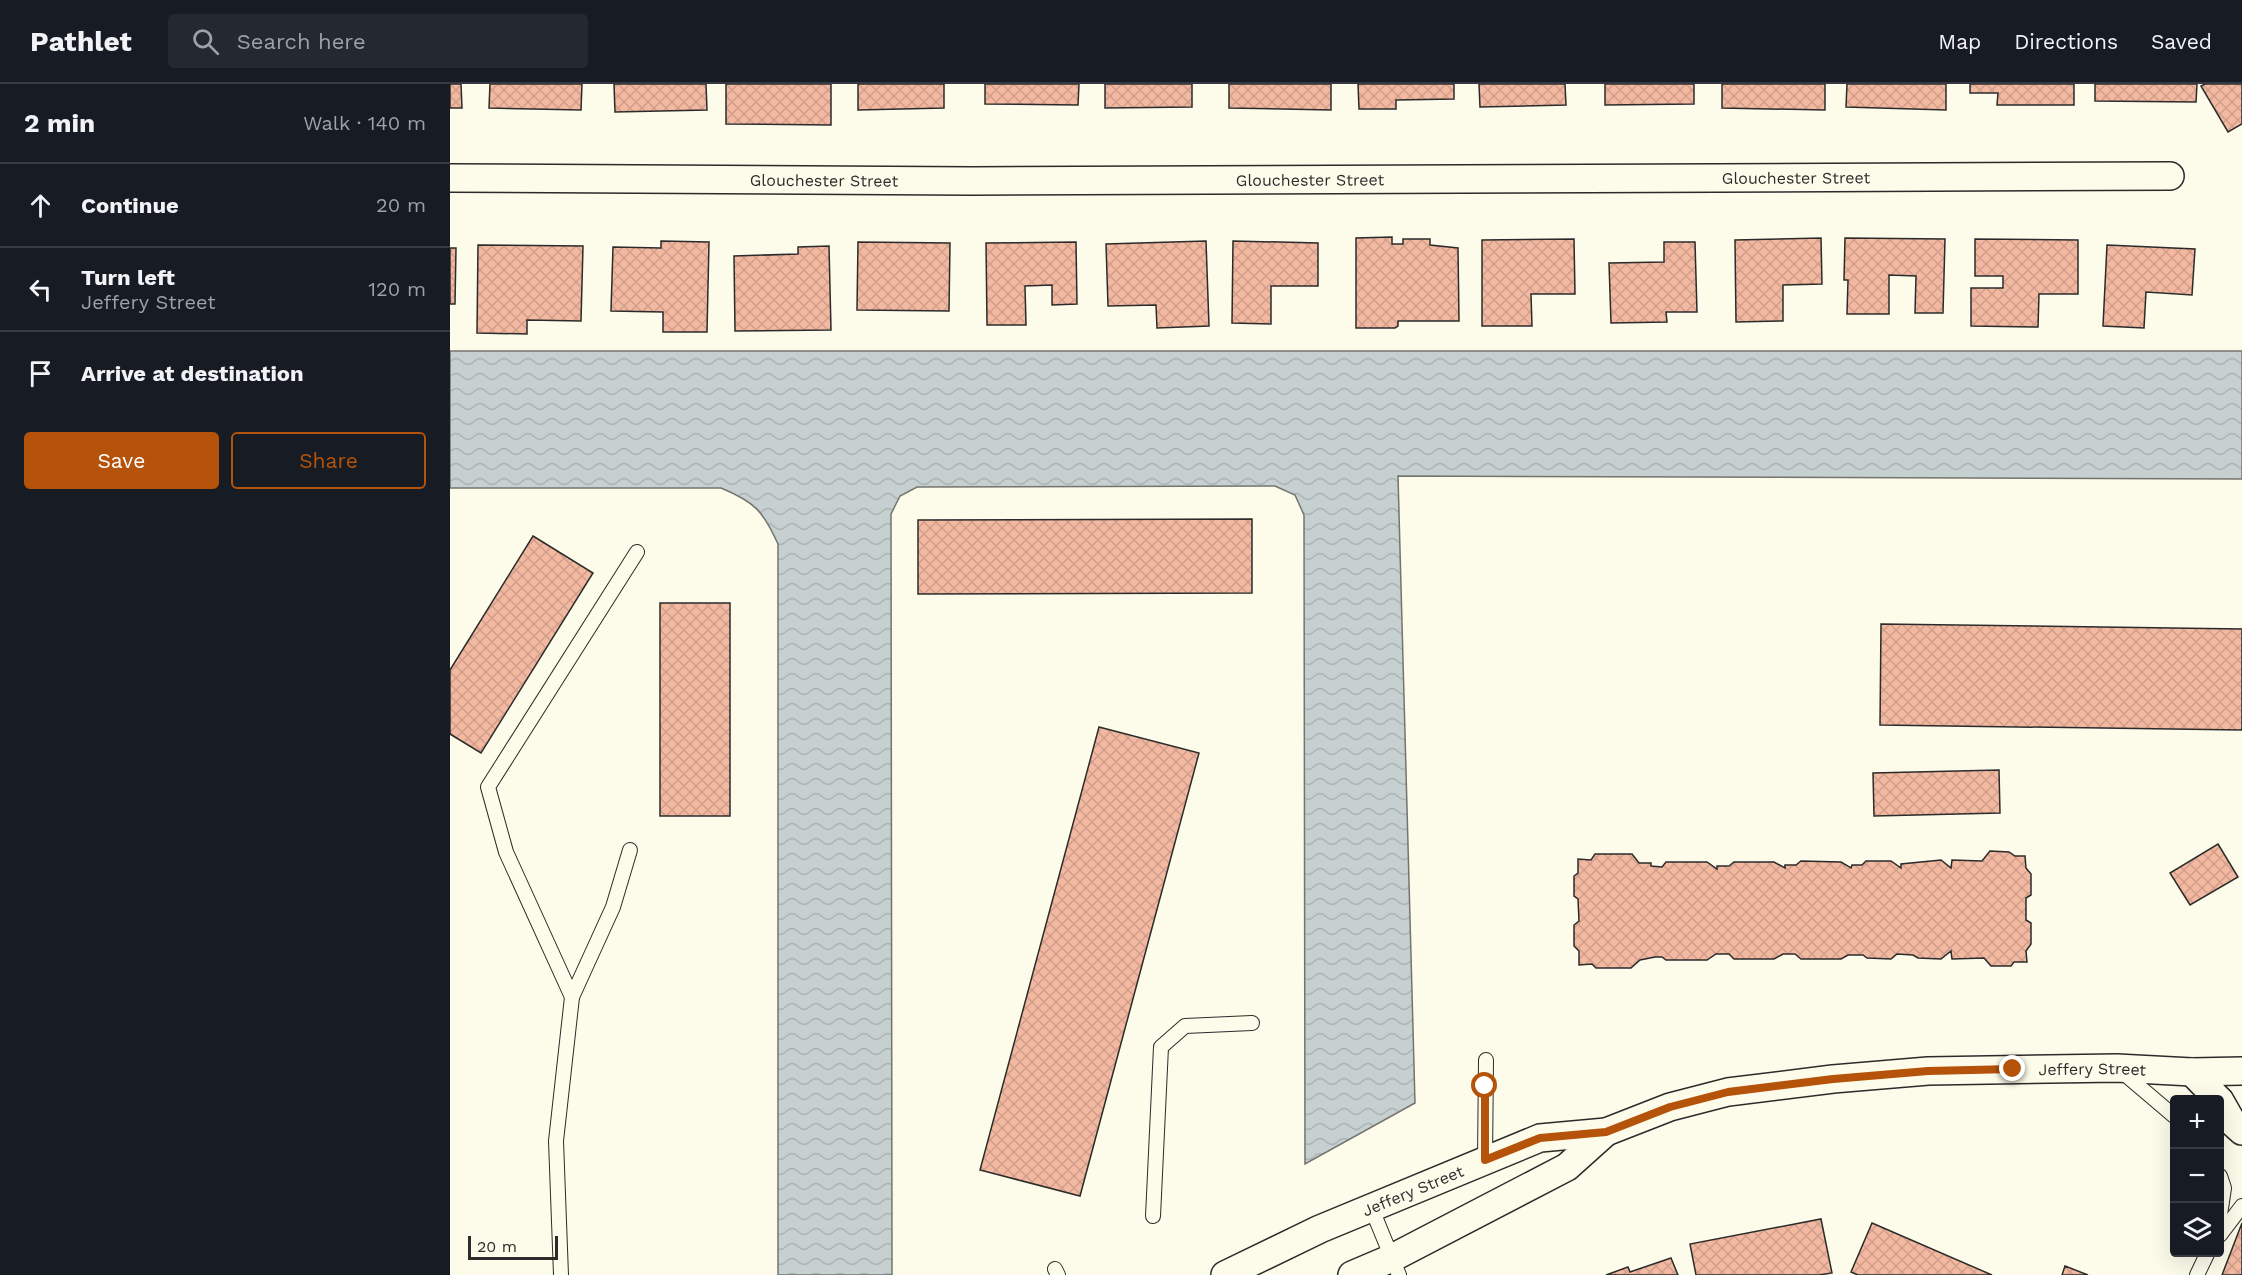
<!DOCTYPE html>
<meta charset="utf-8">
<style>
:root{--surface:#171b24;--page:#242831;--text:#f1f3f6;--muted:#9ea1a6;--line:#363941;--accent:#b45309}
body{margin:0;font-family:"Work Sans",sans-serif;background:var(--page);color:var(--text)}
.controls{position:absolute;right:18px;bottom:18px;display:grid;overflow:hidden;border-radius:6px;box-shadow:0 6px 24px #0002}
.controls button{width:54px;height:54px;display:grid;place-items:center;padding:0;border:0;border-bottom:2px solid var(--line);background:var(--surface);color:var(--text);font:30px sans-serif}
.scale{position:absolute;left:18px;bottom:15px;width:90px;box-sizing:border-box;padding-left:6px;border:3px solid #2b2b2b;border-top:0;font-size:16px;line-height:21px;white-space:nowrap;color:#2b2b2b;-webkit-text-stroke:4px #fdfbea;paint-order:stroke}
.stop{position:absolute;width:18px;height:18px;margin:-14px;border:4px solid #b45309;border-radius:50%;background:#fff}
.stop.end{background:#b45309;border-color:#fff;box-shadow:0 2px 6px #0008}
.list{margin:0;padding:0;list-style:none}
h2{display:flex;justify-content:space-between;align-items:center;height:78px;margin:0;padding:0 24px;font-size:26px}
h2 small{font-size:20px;font-weight:400;color:var(--muted)}
.list li{display:grid;grid-template-columns:39px 1fr auto;gap:18px;align-items:center;box-sizing:border-box;height:84px;padding:0 24px;border-top:2px solid var(--line)}
.list b{display:block;font-size:22px;white-space:nowrap}
.list p{margin:0;font-size:20px;white-space:nowrap;color:var(--muted)}
.list em{font-size:20px;font-style:normal;color:var(--muted)}
.actions{display:flex;gap:12px;padding:18px 24px}
.actions a{flex:1;padding:14px 0;border:2px solid var(--accent);border-radius:6px;text-align:center;font-size:21px;color:var(--accent)}
.actions .main{background:var(--accent);color:#fff}
.icon{flex:none;width:33px;height:33px;fill:none;stroke:currentColor;stroke-width:2;stroke-linecap:round;stroke-linejoin:round}
.map{position:relative;flex:none;width:1792px;height:1191px;overflow:hidden}
header{display:flex;align-items:center;gap:36px;box-sizing:border-box;height:84px;padding:0 30px;background:var(--surface);border-bottom:2px solid var(--line)}
header strong{font-size:28px}
nav{display:flex;gap:33px;margin-inline-start:auto;font-size:21px}
.search{width:420px;height:54px;background:var(--page);display:flex;align-items:center;gap:15px;box-sizing:border-box;padding:0 21px;border-radius:6px;color:var(--muted);font-size:22px}
main{display:flex}
aside{flex:1;background:var(--surface)}
.map>svg:first-child{display:block}
.water{fill:url(#water-waves);stroke:#74746e;stroke-width:1.5}
.building{fill:url(#building-cross-hatch);stroke:#2b2b2b;stroke-width:1.5}
.lines{fill:none;stroke-linecap:round;stroke-linejoin:round}
.lane-casing{stroke:#2b2b2b;stroke-width:16}
.street-casing{stroke:#2b2b2b;stroke-width:30}
.lane{stroke:#fdfbea;stroke-width:14}
.street{stroke:#fdfbea;stroke-width:27}
.route{stroke:#b45309;stroke-width:8}
.labels{text-anchor:middle;stroke-width:4.5;stroke-linejoin:round;paint-order:stroke}
.street-label{font-size:16px;fill:#2b2b2b;stroke:#fdfbea}
</style>
<header>
<strong>Pathlet</strong>
<div class="search"><svg class="icon" aria-label="search" viewBox="0 0 24 24"><circle cx="10" cy="10" r="6"/><path d="M15 15l6 6"/></svg>Search here</div>
<nav><a>Map</a><a>Directions</a><a>Saved</a></nav>
</header>
<main>
<aside>
<h2>2 min<small>Walk · 140 m</small></h2>
<ul class="list">
<li><svg class="icon" aria-label="ahead" viewBox="0 0 24 24"><path d="M12 20V5M6 11l6-6 6 6"/></svg><div><b>Continue</b></div><em>20 m</em></li>
<li><svg class="icon" aria-label="left" viewBox="0 0 24 24"><path d="M17 20v-9H6M10 6l-5 5 5 5"/></svg><div><b>Turn left</b><p>Jeffery Street</p></div><em>120 m</em></li>
<li><svg class="icon" aria-label="arrive" viewBox="0 0 24 24"><path d="M6 21V4h12l-3 4 3 4H6"/></svg><div><b>Arrive at destination</b></div></li>
</ul>
<div class="actions"><a class="main">Save</a><a>Share</a></div>
</aside>
<div class="map">
<svg width="1792" height="1191" viewBox="0 0 1792 1191">
<defs>
<pattern id="water-waves" width="16" height="10" patternUnits="userSpaceOnUse" patternTransform="scale(1.5)"><rect width="16" height="10" fill="#c7d0d0"/><path d="M0 5q4-4 8 0t8 0" fill="none" stroke="#abb3b3"/></pattern>
<pattern id="building-cross-hatch" width="8" height="8" patternUnits="userSpaceOnUse" patternTransform="scale(1.5)"><rect width="8" height="8" fill="#f2b8a0"/><path d="M0 0l8 8M0 8l8-8" fill="none" stroke="#d09e8a"/></pattern>
</defs>
<rect width="100%" height="100%" fill="#fdfbea"/>
<path class="water" d="M0,267H1792V395L948,392L965,1019L855,1080L854,431L845,411L825,402L467,403L450,412L441,430L442,1191H328V460C313,427 305,418 271,404H0Z"/>
<g class="building">
<path d="M0,0H11L12,24H0Z"/>
<path d="M40,0H132L131,26L39,24Z"/>
<path d="M164,0H256L257,26L165,28Z"/>
<path d="M276,0H381V41L276,40Z"/>
<path d="M408,0H494V24L408,26Z"/>
<path d="M535,0H629L628,21L535,20Z"/>
<path d="M655,0H742V23L655,24Z"/>
<path d="M779,0H881V26L779,24Z"/>
<path d="M908,0H1004V15L946,16V25H909Z"/>
<path d="M1029,0H1115L1116,21L1030,23Z"/>
<path d="M1155,0H1244V20L1155,21Z"/>
<path d="M1272,0H1375V26L1272,24Z"/>
<path d="M1397,0H1496V26L1396,23Z"/>
<path d="M1520,0H1624V21H1547L1548,9H1520Z"/>
<path d="M1645,0H1747L1746,18L1645,17Z"/>
<path d="M1755,0H1792V40L1778,48L1751,2Z"/>
<path d="M942,153V160H953V155H980V161L1008,164L1009,237H948V242L945,244H906V154Z"/>
<path d="M1371,154L1372,200L1333,201V237L1286,238L1285,156Z"/>
<path d="M1395,154L1495,155L1493,229H1465L1466,192L1439,191V230H1397L1398,196H1394Z"/>
<path d="M1124,155L1125,210H1081L1082,242H1032V156Z"/>
<path d="M1525,155L1628,156V210H1589L1588,243L1521,242V204H1553V192H1525Z"/>
<path d="M211,157L259,158L257,248H213V228L161,227L163,163L211,164Z"/>
<path d="M756,157L759,242L707,244L706,221L658,222L656,160Z"/>
<path d="M783,157L868,159V202H821V240L782,239Z"/>
<path d="M408,158L500,159L499,227L407,226Z"/>
<path d="M626,158L627,220L602,221V201L575,202L576,241H537L536,159Z"/>
<path d="M1214,158H1245L1247,228H1216L1217,238L1161,239L1159,179L1214,178Z"/>
<path d="M28,161L133,162L131,237L77,236V250L27,249Z"/>
<path d="M1657,161L1745,165L1742,211L1696,208L1694,244L1653,242Z"/>
<path d="M379,162L381,246L285,247L284,172L348,170V163Z"/>
<path d="M0,164H6L5,220H0Z"/>
<path d="M802,435V509L468,510V436Z"/>
<path d="M83,452L143,489L31,669L0,650V586Z"/>
<rect x="210" y="519" width="70" height="213"/>
<path d="M1431,540L1792,545V646L1430,641Z"/>
<path d="M649,643L749,669L630,1112L530,1086Z"/>
<path d="M1549,686L1550,729L1424,732L1423,689Z"/>
<path d="M1768,760L1788,793L1740,821L1720,789Z"/>
<path d="M1540,767L1559,768L1565,772H1575L1576,784L1581,790V811L1576,814V836L1581,839V860L1576,867L1577,878H1564L1561,882H1541L1534,874L1502,875L1501,867L1491,875L1468,874L1463,871L1447,870L1441,875L1417,874L1413,871H1398L1391,875H1351L1345,870H1333L1324,875H1284L1279,870H1266L1257,876H1216L1212,873H1205L1190,876L1181,884H1146L1142,880L1129,881V867L1124,862V841L1129,837L1128,815L1124,812V792L1128,789V775L1141,776L1145,770H1182L1189,779H1201V782L1212,783L1216,778H1257L1267,785V782H1279L1284,778H1324L1335,784V781H1346L1351,777L1391,778L1401,784L1402,781H1412L1416,777H1441L1451,784V780L1491,776L1501,784L1502,776L1532,777Z"/>
<path d="M1371,1135L1382,1189L1369,1191H1246L1240,1160Z"/>
<path d="M1422,1139L1542,1191H1408L1401,1188Z"/>
<path d="M1792,1139V1191H1772Z"/>
<path d="M1221,1174L1228,1191H1156L1178,1183L1180,1188Z"/>
<path d="M1615,1182L1638,1191H1612Z"/>
</g>
<g class="lines">
<defs>
<g id="lane">
<path d="M122,913L163,823L180,766"/>
<path d="M1671,987L1724,1032"/>
<path d="M1035,1076L1036,976"/>
<path d="M1770,1092L1774,1104L1770,1131"/>
<path d="M921,1123L949,1191"/>
<path d="M703,1132L711,963L735,942L802,939"/>
<path d="M1770,1151L1792,1122"/>
<path d="M605,1185L608,1191"/>
<path d="M111,1191L106,1057L122,913L56,768L38,703L187,468"/>
<path d="M1747,1191L1758,1168"/>
</g>
<g id="street">
<path id="s1" d="M0,94L522,97L1720,92"/>
<path d="M1742,988L1769,1016"/>
<path d="M1770,1017L1782,1038L1792,1047"/>
<path id="s2" d="M775,1191L870,1145L1090,1054L1156,1048L1220,1023L1278,1008L1383,995L1478,987L1667,984L1742,988L1792,987"/>
<path d="M902,1191L942,1174L1117,1083L1156,1048"/>
</g>
</defs>
<use href="#lane" class="lane-casing"/>
<use href="#street" class="street-casing"/>
<use href="#lane" class="lane"/>
<use href="#street" class="street"/>
</g>
<g class="lines">
<path class="route" d="M1035,1002V1076L1090,1054L1156,1048L1220,1023L1278,1008L1383,995L1478,987L1563,985"/>
</g>
<g class="labels">
<g class="street-label">
<text dy="6" stroke="none"><textPath href="#s1" startOffset="1346">Glouchester Street</textPath></text>
<text dy="6" stroke="none"><textPath href="#s1" startOffset="860">Glouchester Street</textPath></text>
<text dy="6" stroke="none"><textPath href="#s1" startOffset="374">Glouchester Street</textPath></text>
<text dy="6" stroke="none"><textPath href="#s2" startOffset="904">Jeffery Street</textPath></text>
<text dy="6" stroke="none"><textPath href="#s2" startOffset="206">Jeffery Street</textPath></text>
</g>
</g>
</svg>
<div class="controls">
<button>+</button>
<button>−</button>
<button><svg class="icon" aria-label="layers" viewBox="0 0 24 24"><path d="M12 4l9 5-9 5-9-5zM3 14l9 5 9-5"/></svg></button>
</div>
<div class="scale">20 m</div>
<div class="stop" style="left:1035px;top:1002px"></div>
<div class="stop end" style="left:1563px;top:985px"></div>
</div>
</main>
